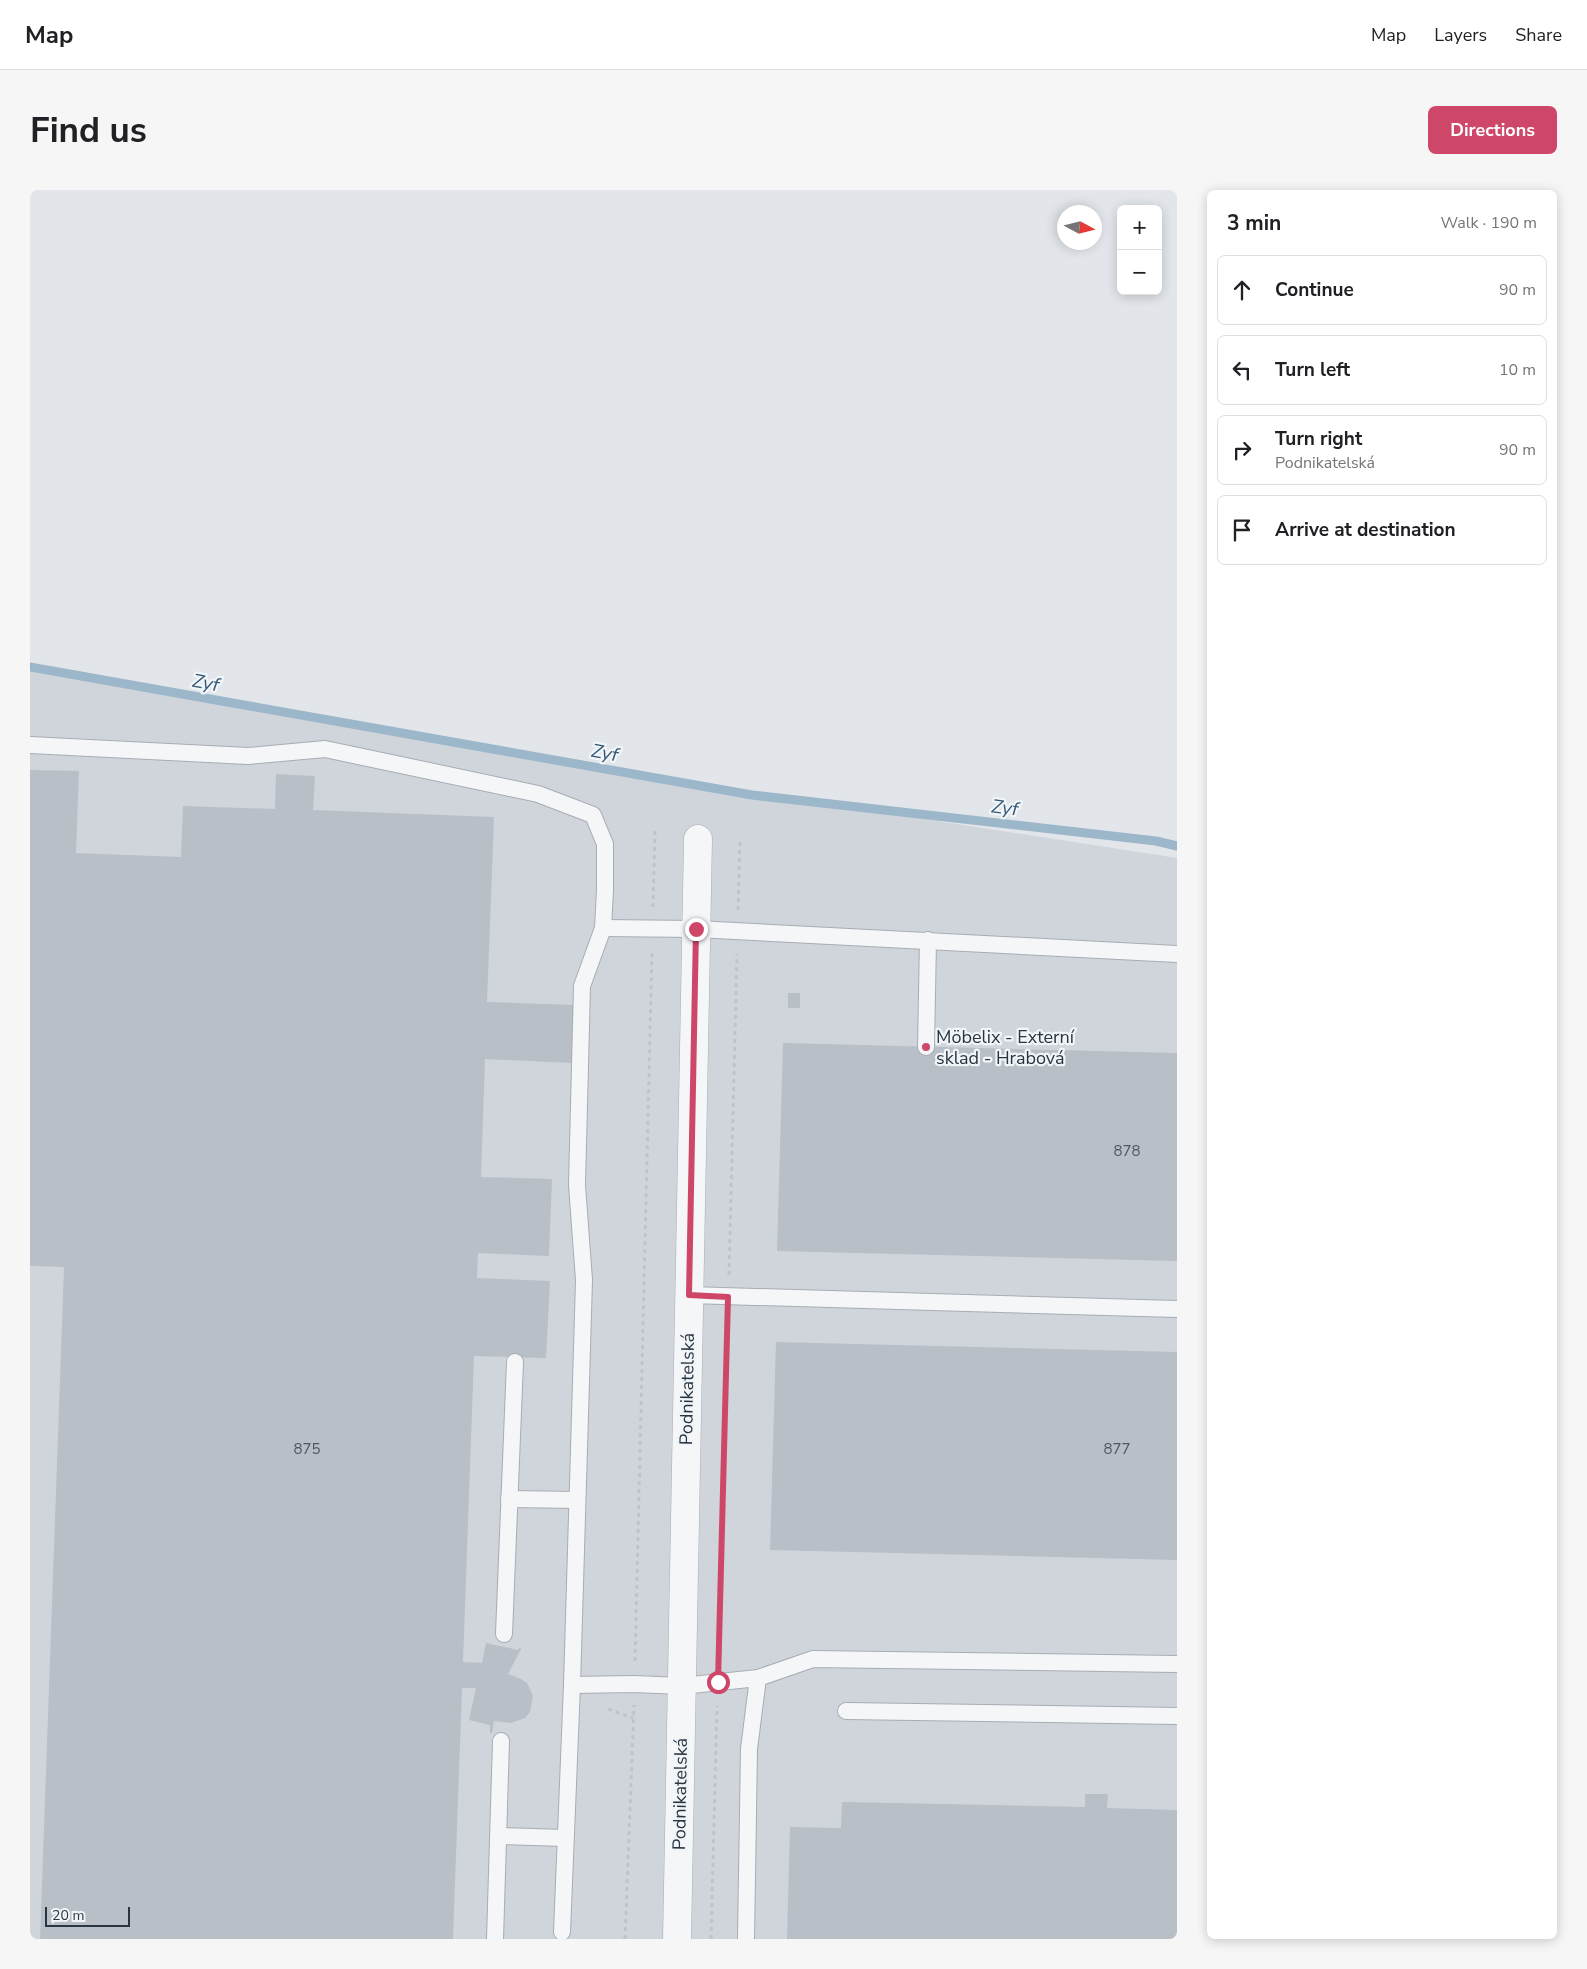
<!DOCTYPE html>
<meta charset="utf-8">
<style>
:root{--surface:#fff;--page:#f6f6f6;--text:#202124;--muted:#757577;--line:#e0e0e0;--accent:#cf4768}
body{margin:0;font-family:"Nunito Sans",sans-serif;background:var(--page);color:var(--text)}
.controls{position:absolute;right:15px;top:15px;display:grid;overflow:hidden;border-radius:8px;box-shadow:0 2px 12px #0003}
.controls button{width:45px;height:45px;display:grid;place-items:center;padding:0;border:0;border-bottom:1px solid var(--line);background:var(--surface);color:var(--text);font:25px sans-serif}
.compass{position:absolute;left:1027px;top:15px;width:45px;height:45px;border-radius:50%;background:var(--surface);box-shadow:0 2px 12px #0003;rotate:97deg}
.scale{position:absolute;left:15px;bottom:12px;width:85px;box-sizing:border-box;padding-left:5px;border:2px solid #2a3542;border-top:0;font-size:14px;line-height:18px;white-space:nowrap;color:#2a3542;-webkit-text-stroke:4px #f1f5f8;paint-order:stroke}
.stop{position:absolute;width:15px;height:15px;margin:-11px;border:4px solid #cf4768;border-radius:50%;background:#fff}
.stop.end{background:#cf4768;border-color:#fff;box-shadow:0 1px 5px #0008}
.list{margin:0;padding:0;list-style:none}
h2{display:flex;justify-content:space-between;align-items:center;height:65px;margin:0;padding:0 20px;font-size:21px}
h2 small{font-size:16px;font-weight:400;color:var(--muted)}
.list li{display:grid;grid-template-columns:32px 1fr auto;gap:15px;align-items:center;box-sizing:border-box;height:70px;margin:0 10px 10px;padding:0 10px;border:1px solid var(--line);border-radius:8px}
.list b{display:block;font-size:19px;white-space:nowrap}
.list p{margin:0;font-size:16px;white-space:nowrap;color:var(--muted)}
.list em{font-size:16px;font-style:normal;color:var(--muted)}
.icon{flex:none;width:28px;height:28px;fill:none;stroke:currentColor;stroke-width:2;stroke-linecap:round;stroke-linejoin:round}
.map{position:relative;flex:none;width:1147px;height:1749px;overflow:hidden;border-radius:8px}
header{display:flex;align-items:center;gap:30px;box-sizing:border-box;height:70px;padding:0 25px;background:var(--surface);border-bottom:1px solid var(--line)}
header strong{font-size:24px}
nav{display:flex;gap:28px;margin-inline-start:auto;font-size:18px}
.intro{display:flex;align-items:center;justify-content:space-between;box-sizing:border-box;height:120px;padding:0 30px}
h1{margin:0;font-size:35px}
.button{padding:12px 22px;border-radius:8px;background:var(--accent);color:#fff;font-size:18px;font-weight:700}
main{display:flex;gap:30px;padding:0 30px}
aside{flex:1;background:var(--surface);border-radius:8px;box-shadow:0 2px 12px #0003}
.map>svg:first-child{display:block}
.built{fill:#d0d5dc}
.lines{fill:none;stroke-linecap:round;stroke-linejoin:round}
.stream{stroke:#9db7ca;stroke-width:9}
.building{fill:#b9bfc7}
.service-casing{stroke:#a7adb4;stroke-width:18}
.minor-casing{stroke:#a7adb4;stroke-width:29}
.path{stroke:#c0c4c9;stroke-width:3;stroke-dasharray:4 4;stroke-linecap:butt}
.service{stroke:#f5f6f8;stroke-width:16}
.minor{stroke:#f5f6f8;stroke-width:28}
.route{stroke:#cf4768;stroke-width:6}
.poi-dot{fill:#cf4768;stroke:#f1f5f8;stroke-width:2}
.labels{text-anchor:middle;stroke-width:4.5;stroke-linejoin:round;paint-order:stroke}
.number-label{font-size:15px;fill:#4e5863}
.poi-label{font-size:18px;fill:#2a3542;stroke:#f1f5f8;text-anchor:start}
.street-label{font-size:18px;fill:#2a3542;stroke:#f1f5f8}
.water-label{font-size:19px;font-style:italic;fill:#335877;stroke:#f1f5f8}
</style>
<header>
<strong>Map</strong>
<nav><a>Map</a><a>Layers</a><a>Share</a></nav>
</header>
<div class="intro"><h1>Find us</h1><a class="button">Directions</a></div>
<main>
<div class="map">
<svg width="1147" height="1749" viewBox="0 0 1147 1749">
<rect width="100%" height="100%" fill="#e2e6ea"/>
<path class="built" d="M0,479L649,591L1147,668V1749H0Z"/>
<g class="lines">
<path class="stream" d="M0,477L722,605L1126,651L1147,656"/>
</g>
<g class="building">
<path d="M0,580L49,581L46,663L151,667L153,616L245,619L246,584L285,586L283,620L464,627L457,812L544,815L542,873L455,869L451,987L522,989L519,1066L448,1063L447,1088L520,1091L516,1168L444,1166L433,1472L452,1473L456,1453L488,1460L490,1457L491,1459L478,1484L491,1489L497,1493L503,1506L500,1522L495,1528L481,1533L464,1531L462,1543H460V1535L439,1530L446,1498H432L423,1749H10L34,1077L0,1076Z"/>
<rect x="758" y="803" width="12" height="15"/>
<path d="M753,853L1147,863V1071L747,1061Z"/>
<path d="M746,1152L1147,1162V1370L740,1360Z"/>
<path d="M1055,1604H1078L1077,1618L1147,1620V1749H757L760,1637L811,1638L812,1612L1055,1617Z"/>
</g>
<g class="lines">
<defs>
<g id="service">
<path d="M0,555L218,566L295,559L508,604L563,625L575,654V700L573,738L552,796L547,995L554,1090L542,1495L532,1742"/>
<path d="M573,738L666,739L1147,764"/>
<path d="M896,857L898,750"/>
<path d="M659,1105L1147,1119"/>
<path d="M479,1309L547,1310"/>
<path d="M474,1444L485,1172"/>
<path d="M542,1495L604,1494L652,1496L728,1488L783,1469L1147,1474"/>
<path d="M816,1521L1147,1526"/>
<path d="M469,1646L535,1648"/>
<path d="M465,1749L471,1551"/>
<path d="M716,1749L719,1559L728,1488"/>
</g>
<path id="minor" d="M647,1749L668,649"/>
</defs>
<use href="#service" class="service-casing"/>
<use href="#minor" class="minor-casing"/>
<g class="path">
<path d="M623,717L625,640"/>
<path d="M708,720L710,648"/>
<path d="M699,1085L707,764"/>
<path d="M688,1470L698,1128"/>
<path d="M605,1471L622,760"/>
<path d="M578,1519L603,1528"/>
<path d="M595,1749L604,1515"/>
<path d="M681,1749L687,1516"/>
</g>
<use href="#service" class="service"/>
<use href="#minor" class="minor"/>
</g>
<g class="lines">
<path class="route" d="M666,739L659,1105L698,1107L688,1492"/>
</g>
<circle class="poi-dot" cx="896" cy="857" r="5"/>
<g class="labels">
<g class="number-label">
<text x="1097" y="966">878</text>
<text x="277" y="1264">875</text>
<text x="1087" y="1264">877</text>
</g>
<g class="poi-label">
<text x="906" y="853">Möbelix - Externí<tspan x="906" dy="21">sklad - Hrabová</tspan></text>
</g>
<g class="street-label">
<text transform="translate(657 1199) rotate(-89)" y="6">Podnikatelská</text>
<text transform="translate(650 1604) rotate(-89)" y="6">Podnikatelská</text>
</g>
<g class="water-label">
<text transform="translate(176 492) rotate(10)" y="7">Zyf</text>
<text transform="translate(575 562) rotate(10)" y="7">Zyf</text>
<text transform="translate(975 617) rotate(7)" y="7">Zyf</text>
</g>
</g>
</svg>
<div class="controls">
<button>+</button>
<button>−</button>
</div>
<svg class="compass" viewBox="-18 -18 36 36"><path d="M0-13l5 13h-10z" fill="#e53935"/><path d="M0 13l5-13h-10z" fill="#757577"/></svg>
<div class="scale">20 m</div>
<div class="stop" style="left:688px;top:1492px"></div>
<div class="stop end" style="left:666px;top:739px"></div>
</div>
<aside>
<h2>3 min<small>Walk · 190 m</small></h2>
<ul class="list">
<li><svg class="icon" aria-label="ahead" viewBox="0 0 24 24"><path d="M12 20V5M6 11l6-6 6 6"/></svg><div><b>Continue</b></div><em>90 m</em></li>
<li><svg class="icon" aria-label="left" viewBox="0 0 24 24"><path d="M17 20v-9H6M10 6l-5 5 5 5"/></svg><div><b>Turn left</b></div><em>10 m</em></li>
<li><svg class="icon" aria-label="right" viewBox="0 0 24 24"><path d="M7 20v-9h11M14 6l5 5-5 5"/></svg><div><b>Turn right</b><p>Podnikatelská</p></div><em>90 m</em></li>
<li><svg class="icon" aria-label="arrive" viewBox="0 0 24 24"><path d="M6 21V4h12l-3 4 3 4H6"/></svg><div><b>Arrive at destination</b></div></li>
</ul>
</aside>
</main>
